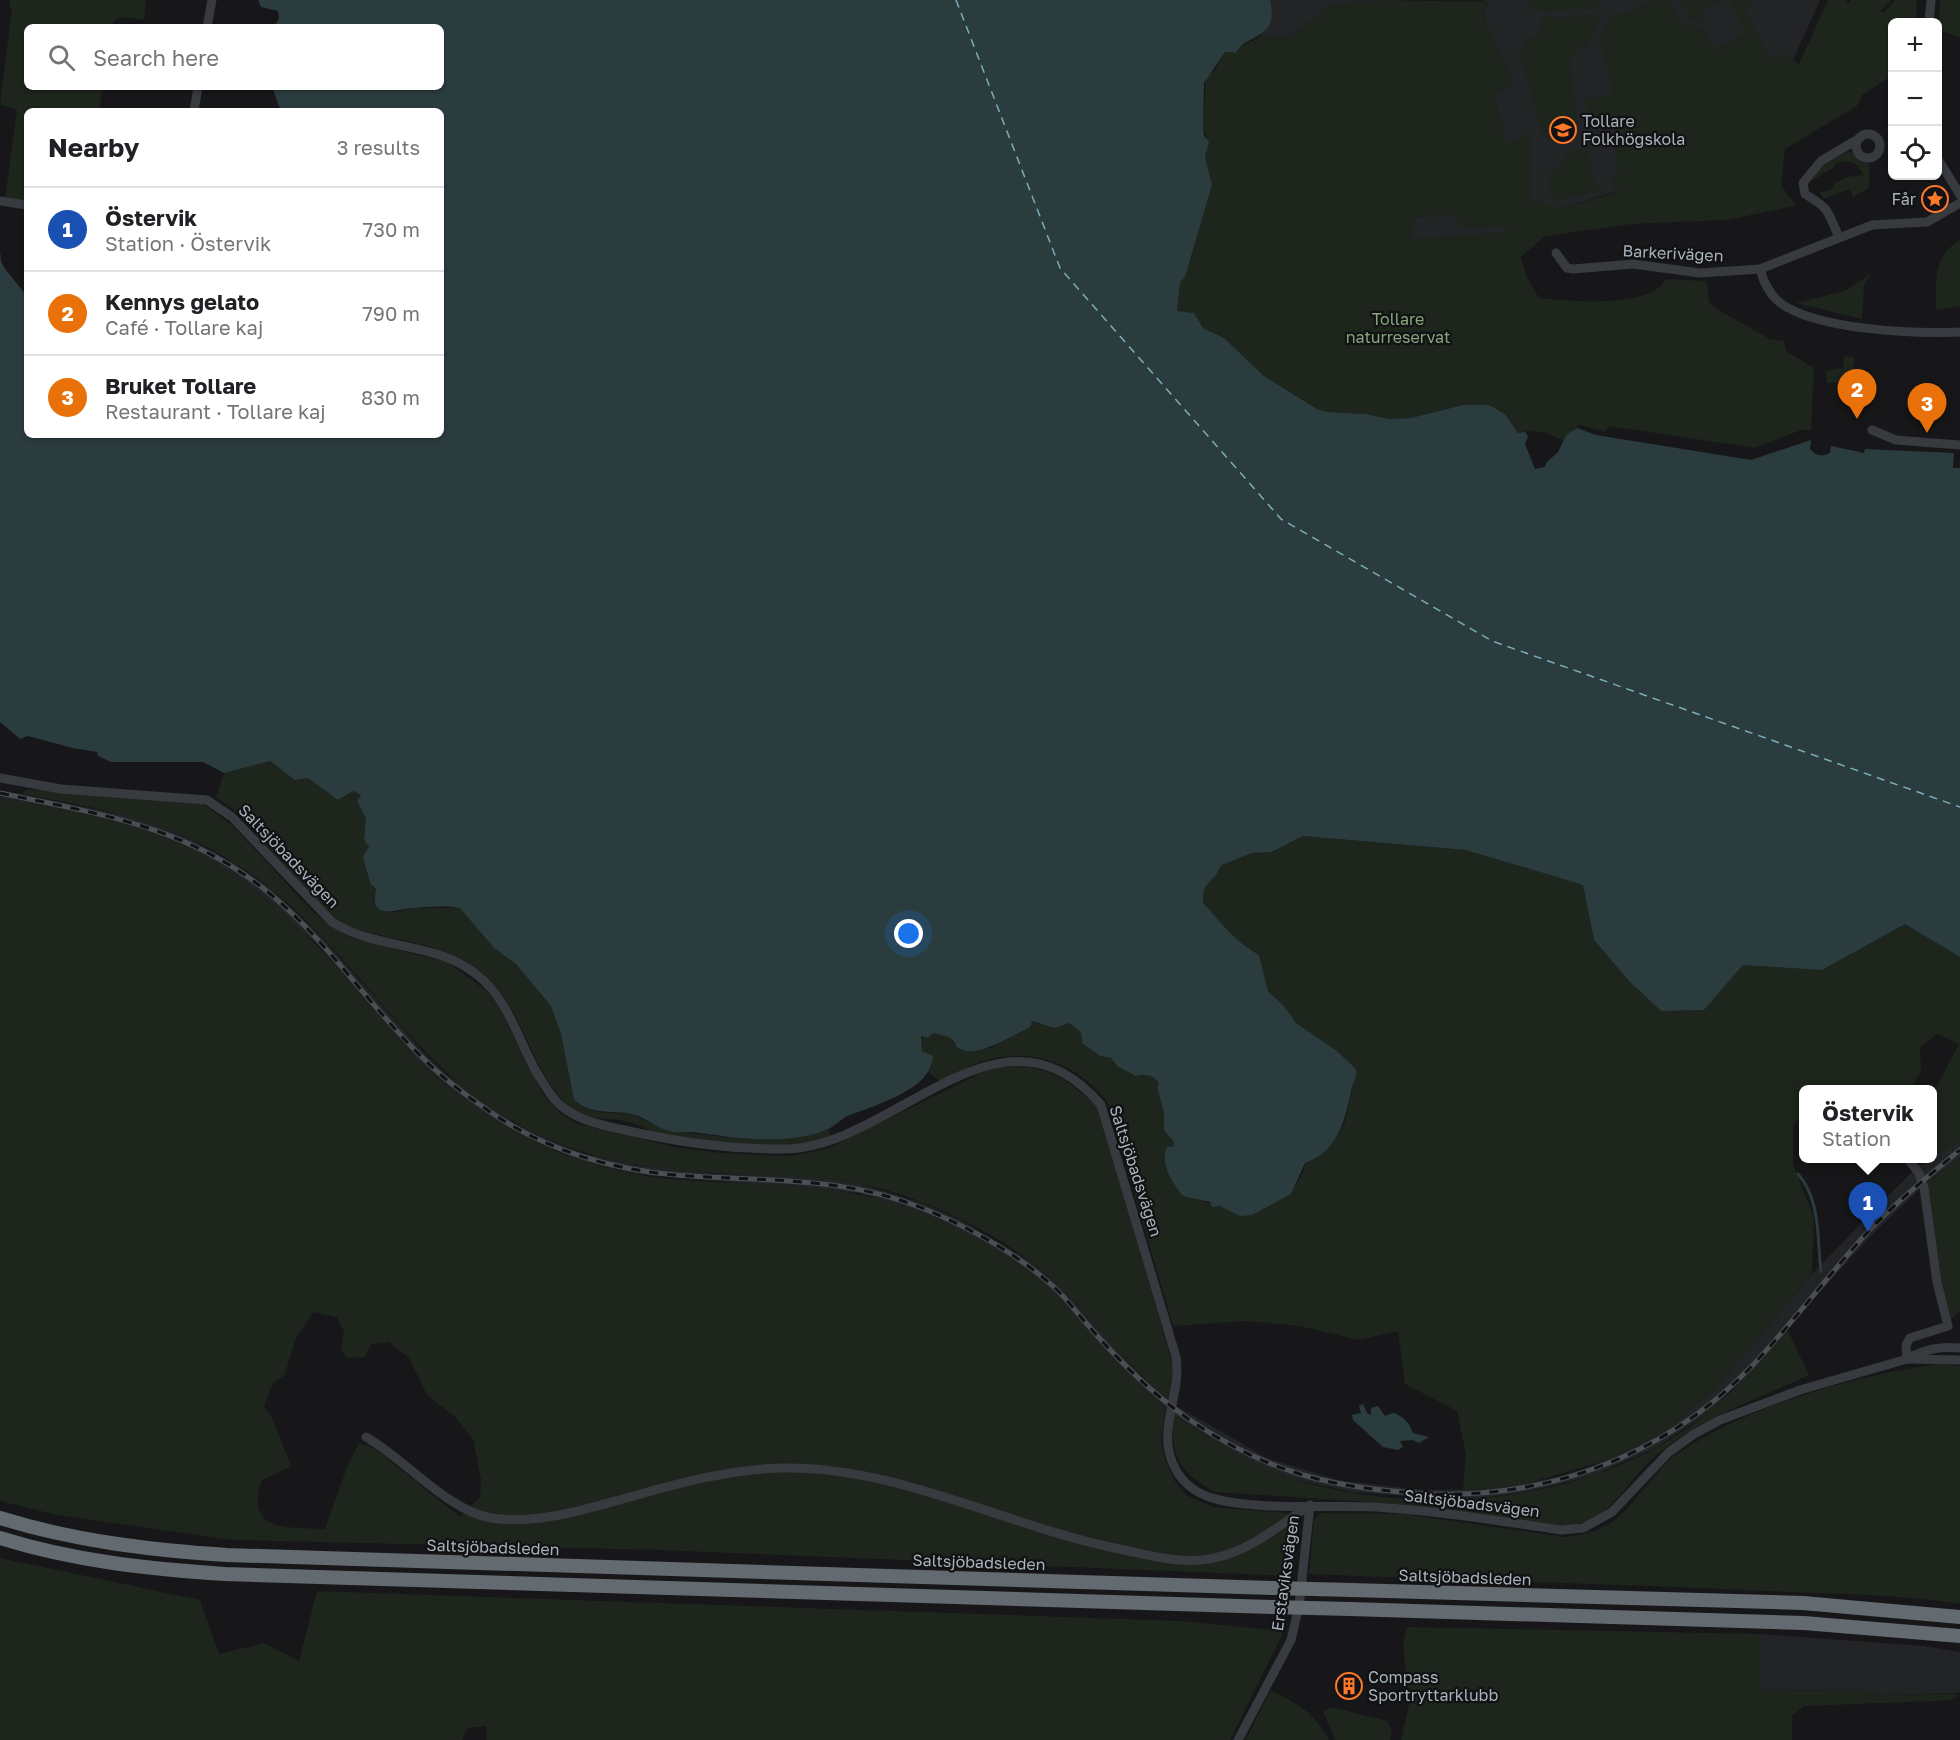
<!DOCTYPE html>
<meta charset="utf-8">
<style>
:root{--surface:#fff;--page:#f6f6f6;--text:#202124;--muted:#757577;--line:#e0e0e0;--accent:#844826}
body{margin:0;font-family:"Golos Text",sans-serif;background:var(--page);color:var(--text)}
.controls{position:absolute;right:18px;top:18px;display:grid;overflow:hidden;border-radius:9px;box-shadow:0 2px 4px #0004}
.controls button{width:54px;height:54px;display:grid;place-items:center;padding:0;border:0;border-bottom:2px solid var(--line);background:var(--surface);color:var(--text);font:30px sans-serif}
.you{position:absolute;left:909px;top:934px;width:21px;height:21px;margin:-15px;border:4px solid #fff;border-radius:50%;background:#1a73e8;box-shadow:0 0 0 9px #1a73e833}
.badge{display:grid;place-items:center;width:39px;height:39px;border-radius:50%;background:var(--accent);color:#fff;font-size:20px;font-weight:700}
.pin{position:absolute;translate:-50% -50px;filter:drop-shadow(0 2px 3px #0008)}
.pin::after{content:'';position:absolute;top:32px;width:21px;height:18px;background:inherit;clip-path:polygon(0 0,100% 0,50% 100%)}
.popup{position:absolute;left:1799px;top:1085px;width:138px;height:78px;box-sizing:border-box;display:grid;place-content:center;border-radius:9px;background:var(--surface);filter:drop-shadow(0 2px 4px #0005);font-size:20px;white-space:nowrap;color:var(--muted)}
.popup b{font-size:22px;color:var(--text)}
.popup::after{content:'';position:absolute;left:50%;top:100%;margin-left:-12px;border:12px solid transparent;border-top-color:var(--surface)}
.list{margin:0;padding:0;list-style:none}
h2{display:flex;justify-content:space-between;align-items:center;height:78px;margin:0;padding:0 24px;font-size:26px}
h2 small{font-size:20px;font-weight:400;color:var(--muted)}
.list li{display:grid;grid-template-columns:39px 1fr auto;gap:18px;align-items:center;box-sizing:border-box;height:84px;padding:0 24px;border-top:2px solid var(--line)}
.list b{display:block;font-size:22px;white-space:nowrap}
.list p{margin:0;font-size:20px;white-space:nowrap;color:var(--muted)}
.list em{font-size:20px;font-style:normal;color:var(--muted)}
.icon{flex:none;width:33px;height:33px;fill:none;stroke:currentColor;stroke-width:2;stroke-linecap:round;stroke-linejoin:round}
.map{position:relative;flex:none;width:1960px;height:1740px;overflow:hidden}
.search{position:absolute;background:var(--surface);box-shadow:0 2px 4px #0004;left:24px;top:24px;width:420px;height:66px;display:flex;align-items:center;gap:15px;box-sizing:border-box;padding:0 21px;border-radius:9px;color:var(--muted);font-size:22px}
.panel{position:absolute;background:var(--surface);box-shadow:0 2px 4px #0004;left:24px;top:108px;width:420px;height:330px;border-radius:9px}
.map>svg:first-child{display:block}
.built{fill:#222426}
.green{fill:#1d251c;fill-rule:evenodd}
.water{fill:#2b3c3f}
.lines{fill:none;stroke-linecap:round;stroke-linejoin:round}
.stream{stroke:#2b3c3f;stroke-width:3}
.ferry{stroke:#7baeb9;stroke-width:1.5;stroke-dasharray:8 6;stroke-linecap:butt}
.minor{stroke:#373a3e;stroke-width:9}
.highway{stroke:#636a70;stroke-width:14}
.rail-casing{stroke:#4a4f54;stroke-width:5}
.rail{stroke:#121214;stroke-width:3;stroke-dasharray:9;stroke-linecap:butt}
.highway-bridge{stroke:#636a70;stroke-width:14}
.labels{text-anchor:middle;stroke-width:4.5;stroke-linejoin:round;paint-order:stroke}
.poi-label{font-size:16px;fill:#a7b3ba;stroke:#121214;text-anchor:start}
.street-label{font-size:16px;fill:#a7b3ba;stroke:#121214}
.park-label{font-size:16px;fill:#86a77c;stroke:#121214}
</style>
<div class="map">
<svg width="1960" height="1740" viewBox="0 0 1960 1740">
<rect width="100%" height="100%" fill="#171719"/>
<g class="built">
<path d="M1270,0H1385L1331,6L1288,38L1261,36L1269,26Z"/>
<path d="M1478,0H1820L1793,60L1786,55L1778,62L1767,53L1634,177L1611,193L1562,208L1512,233L1410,240L1415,217L1455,214L1508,155L1494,94L1513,81L1497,50L1483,15L1488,2Z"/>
<path d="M0,790L139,818L188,838L234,863L272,890L319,934L425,1054L445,1073L516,1124L555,1142L582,1153L641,1166L720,1174L799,1175L858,1183L925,1204L963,1221L1028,1260L1062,1288L1141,1376L1170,1401L1166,1408L1136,1385L1056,1295L1024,1269L960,1231L922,1213L858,1193L636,1174L583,1162L514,1132L468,1103L438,1078L418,1061L315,942L218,865L142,829L78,812L0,798Z"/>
<path d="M1960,1141V1158L1926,1183L1869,1238L1712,1410L1657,1447L1592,1476L1526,1492L1466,1500L1352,1492L1293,1479L1263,1468L1237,1455L1173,1415L1177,1406L1267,1458L1342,1481L1425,1490L1491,1489L1558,1477L1592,1466L1658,1436L1714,1390L1812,1274L1881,1203L1918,1166Z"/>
<path d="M1760,1634L1924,1646L1960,1652V1693L1881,1695L1861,1690L1760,1691Z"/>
</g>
<g class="green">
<path d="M10,0H146L144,20L125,17L114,20L112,27H27V87H103L99,111H27V202L5,199L17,109L0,105L12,8L9,6Z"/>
<path d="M1385,0L1488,2L1483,15L1497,50L1514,81L1494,94L1506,144L1530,135V202L1544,201V205L1562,208L1611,194L1622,185L1615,186L1612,177L1617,176L1614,121H1599L1589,116L1585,100L1614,93L1603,54L1601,32L1612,15C1632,13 1648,0 1667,0L1685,25L1703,29L1714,49L1746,32L1729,0H1752V6L1744,10L1767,53L1778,62L1786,55L1799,64L1828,0H1846L1848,3L1851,0H1891L1880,11L1884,13L1895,0H1917L1916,22H1892V56L1888,78L1862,95L1857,106L1785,149L1781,185L1796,206L1726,220L1632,224L1545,236L1521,257L1526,276L1539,298C1568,301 1651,309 1666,279L1707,281L1709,302L1715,308L1770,339L1784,341L1786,351L1814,368L1811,430H1801L1755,448L1609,426L1605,432L1580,425L1567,434L1565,441L1546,433L1527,431L1518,433L1505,414L1489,405H1463L1411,418L1389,419L1366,414L1327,412L1317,409L1264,376L1224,338L1203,328L1194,313L1177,311L1180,283L1185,277L1212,185L1205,157L1208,141L1203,127L1206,76L1215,70L1225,52L1236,53L1239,48L1261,36L1288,38L1331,6ZM1455,214L1462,228L1505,226L1504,233L1410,239L1416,217Z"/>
<path d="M1529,0H1597L1599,8L1547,11L1528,7Z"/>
<path d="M1679,0H1722L1699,11L1705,22L1691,19Z"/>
<path d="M1940,0H1960V37L1938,30Z"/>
<path d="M1591,14L1600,15C1599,30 1586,50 1571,55C1564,85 1598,140 1551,142L1542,134L1529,83L1518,53L1530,38L1539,37L1541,18H1573Z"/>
<path d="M1588,145C1592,161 1587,178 1602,189L1557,201L1551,199L1550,175L1563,161L1566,154Z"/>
<path d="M1849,151L1858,156L1862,163H1869V188L1853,197L1850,189L1823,199L1819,192L1832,189L1835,183L1847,177L1863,175C1856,159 1850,161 1836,163L1834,167L1813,180V175L1824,165Z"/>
<path d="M1960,240V306L1936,310C1937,280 1931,258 1960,240Z"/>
<path d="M1872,273L1864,285L1862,319L1796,303L1845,291Z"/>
<path d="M1844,356L1854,357L1853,382L1827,383L1825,371L1843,368Z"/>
<path d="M270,761L295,779L308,778L338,800L353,791L361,795L357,801L366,819L364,840L369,847C365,864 363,876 376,889L374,898L393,913L411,908H460L494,948L516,964L551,1006L561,1034L574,1100L578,1104L599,1112L631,1114L669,1131L715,1136L786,1138L829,1129L830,1136C782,1154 708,1147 659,1134C649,1131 640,1125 629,1122C605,1116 581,1123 562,1100C527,1060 521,1000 476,968C435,938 379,942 334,920L235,811L216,797L224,773Z"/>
<path d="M27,789L190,802L203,804L232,825L314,913L335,929L351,938L447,962L487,991L499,1007L543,1094L560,1113L578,1124L674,1147L721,1153L786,1156L808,1153L831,1147L989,1069C1038,1060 1062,1074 1098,1107L1173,1366L1170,1401C1129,1369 1099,1325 1062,1289C1016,1243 948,1208 886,1190C830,1174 775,1176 718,1173C648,1170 577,1158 516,1123C412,1064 361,962 272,890C194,826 117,811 22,794Z"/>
<path d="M0,798C48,806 96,814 143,829C267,872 336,966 418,1061C490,1127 574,1170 672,1179C759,1187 837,1180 922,1213C966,1230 1022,1262 1056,1295C1095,1334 1121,1373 1166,1408L1161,1440L1165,1459L1174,1480L1186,1495L1213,1507L1287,1513L1299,1526L1293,1576L658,1550L232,1540L57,1515L0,1501ZM313,1312L337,1317L344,1332L341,1351L348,1358L365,1357L371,1344L389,1342L409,1358L427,1395L455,1417L473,1439L481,1480L480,1497L460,1517L374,1448L359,1443L347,1467L325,1529C288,1527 244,1533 262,1480L292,1466C281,1446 279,1425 264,1406L273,1383L284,1376L297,1336Z"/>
<path d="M1303,836L1466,850L1583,885L1594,940L1629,981L1661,1011L1704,1010L1743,965L1822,970L1905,924L1960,957V1141L1933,1157V1093L1959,1044L1937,1034L1920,1047L1921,1071L1911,1089L1804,1090L1803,1114L1793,1126V1164L1814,1218L1812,1274L1714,1390L1658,1436L1611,1459L1528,1483L1491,1489L1463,1490L1466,1455L1457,1411L1405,1384L1398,1331L1358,1340L1300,1326L1247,1321L1173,1326L1107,1101C1075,1061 1027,1045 978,1063C965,1068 953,1076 941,1082L928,1072L933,1063L922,1051L921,1036L928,1038L933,1033L948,1036L958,1049L964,1051L991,1048L1032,1021L1046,1026L1069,1023L1081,1032L1082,1043L1100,1056L1111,1058L1117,1066L1136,1075C1145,1073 1154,1075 1159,1083L1157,1087L1164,1112V1130L1174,1142L1173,1147L1205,1202L1252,1215C1274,1199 1301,1193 1305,1163L1314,1160L1332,1142L1345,1122L1356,1069L1337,1051L1295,1023L1284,1006L1268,991L1259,955C1235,942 1221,922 1202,903C1203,889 1205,886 1214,877C1218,874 1218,869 1222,865L1252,853L1273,852Z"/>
<path d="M1960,1158V1311L1950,1320L1944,1297L1926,1183Z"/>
<path d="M1787,1329L1809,1375C1754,1401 1687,1422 1644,1467C1617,1495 1610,1520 1566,1526L1386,1503L1215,1492C1178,1472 1171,1457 1173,1415C1212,1440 1249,1465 1293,1479C1428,1520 1603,1503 1712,1409C1740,1385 1763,1356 1787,1329Z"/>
<path d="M1939,1364L1960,1366V1604C1896,1594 1829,1594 1765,1591C1613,1583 1461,1581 1309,1574L1314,1520L1321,1513L1403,1514L1565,1537C1616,1532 1624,1511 1655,1476C1661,1469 1667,1461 1674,1456C1743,1407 1855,1375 1939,1364Z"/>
<path d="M0,1558L200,1600L219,1654L264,1643L299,1661L317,1591L1180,1621L1284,1631L1230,1740H487L486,1726L468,1728L462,1740H0Z"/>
<path d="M1407,1627L1760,1634V1691L1861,1690L1881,1695L1960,1694L1952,1700L1937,1701L1804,1706L1792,1716V1740H1401L1409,1705L1403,1643Z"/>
<path d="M1271,1690C1299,1705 1313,1711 1329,1740H1245Z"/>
<path d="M1332,1707L1387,1721L1392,1731L1390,1740H1335L1323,1711Z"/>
</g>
<g class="water">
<path d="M258,0H1270C1279,42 1249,31 1236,53L1225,52L1204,83L1203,127L1204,136L1209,141L1205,157L1212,185L1185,277L1180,283L1177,311L1194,313L1203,328L1224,338L1264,376L1317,409L1327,412L1366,414L1389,419L1411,418L1463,405H1489L1505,414L1518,433L1525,432L1528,436L1525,444L1535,469L1545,467L1546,463L1558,452L1567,434L1577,428L1596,435L1751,460L1811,440L1810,449C1816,456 1822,457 1830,453L1831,446L1864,453L1865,449L1954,453L1953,468H1960V957L1905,924L1822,970L1743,965L1704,1010L1661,1011L1629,981L1594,940L1583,885L1466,850L1303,836L1272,852L1252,853L1222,865C1218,869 1218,874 1214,877C1205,886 1203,889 1203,903C1221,922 1235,942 1259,955L1268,991L1284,1006L1296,1023L1337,1051L1356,1069C1357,1077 1353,1083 1351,1091C1345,1121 1337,1152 1305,1163L1291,1194L1252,1215L1240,1216L1220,1206L1212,1207L1210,1202L1183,1196C1173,1184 1159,1163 1167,1147H1173L1174,1142L1164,1130V1112L1157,1087L1159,1083C1154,1075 1145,1073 1136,1076L1117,1066L1111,1058L1100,1056L1082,1043L1081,1032L1069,1023L1054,1028L1032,1021L1030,1027C1015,1034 976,1059 960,1049C955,1047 957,1046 954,1042C949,1035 941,1035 933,1033L928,1038L921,1036L922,1051L933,1056C932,1080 905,1093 886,1101C873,1107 860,1111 847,1116C840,1120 835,1126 828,1129C787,1147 734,1137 691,1132C684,1132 676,1133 669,1131C655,1127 644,1116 631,1114C611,1110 591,1115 574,1100L561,1034L551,1006L516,964L494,948L460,908C445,905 428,907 413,908C395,909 369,922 376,889L370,883L363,857L369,847L364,840L366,819L357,801L361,795L353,791L338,800L308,778L295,780L270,761L224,773L203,762H111L98,756L97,752L73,748L28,736L20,739L0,722V250L1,261L5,269L27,296V435H441V111H281L272,87H441V27H273L279,19L278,11L261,7Z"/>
<path d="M1363,1404L1367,1413L1371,1415V1408L1378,1406L1385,1416L1393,1413C1404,1416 1409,1423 1413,1433L1429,1437L1419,1443L1413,1440L1400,1441L1403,1447L1398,1450L1383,1447L1353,1420L1352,1415L1361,1413L1359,1406Z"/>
</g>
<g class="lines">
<path class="stream" d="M1798,1174C1821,1200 1817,1239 1821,1271"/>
<path class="ferry" d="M956,0L1060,268L1281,519L1492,641L1960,807"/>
<g class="minor">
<path d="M1929,22L1931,0"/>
<path d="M207,27L212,0"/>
<path d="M194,111L198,87"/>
<circle cx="1868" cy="146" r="12"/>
<path d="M1938,159L1960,195"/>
<path d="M0,201L27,205"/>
<path d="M1839,237C1826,209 1831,210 1805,194L1803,183L1821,161L1860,138"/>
<path d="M1556,253L1567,268L1573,269L1633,264L1700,273L1760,269L1872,225L1927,222L1960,203"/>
<path d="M1760,269C1763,280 1769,293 1778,301C1812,330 1916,334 1960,332"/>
<path d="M1872,430L1896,440L1960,445"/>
<path d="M0,778L61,789L207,800L232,817L332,922C376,950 434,941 476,974C508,998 518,1040 537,1073C544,1084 551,1098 561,1106C579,1121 602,1125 624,1130C679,1142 724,1149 781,1149C893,1151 999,985 1101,1105L1176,1357C1182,1394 1157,1429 1173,1464C1180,1480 1192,1491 1209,1497C1251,1511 1329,1505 1376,1507C1438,1511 1500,1521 1561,1530L1583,1528L1612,1512L1669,1452L1694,1434L1720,1420L1800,1390L1907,1359C1925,1349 1940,1346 1960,1348"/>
<path d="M1907,1158L1919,1173L1924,1188L1937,1282L1948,1326L1910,1338L1906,1345L1907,1359"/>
<path d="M1907,1359L1960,1360"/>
<path d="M366,1437C406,1460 447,1510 491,1518C537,1525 586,1509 630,1497C679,1483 731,1469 783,1468C900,1466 1010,1528 1124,1550C1152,1556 1185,1565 1214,1558C1250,1551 1280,1525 1310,1505"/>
<path d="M1238,1740L1291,1640L1299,1606L1310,1505"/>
</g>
<g class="highway">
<path d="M0,1518C74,1541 150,1550 227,1555L1273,1588"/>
<path d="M0,1538C73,1561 149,1569 225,1574L1272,1607"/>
<path d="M1351,1590L1803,1603L1960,1617"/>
<path d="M1350,1609L1804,1623L1960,1636"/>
</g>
<defs>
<path id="rail" d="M0,793C99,814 187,826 269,893C329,942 371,1009 427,1062C449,1084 475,1102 501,1119C553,1152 615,1170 676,1175C764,1182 843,1175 927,1210C972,1229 1019,1255 1055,1288C1067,1299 1076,1312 1086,1323C1117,1359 1149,1391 1187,1418C1263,1470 1325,1487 1415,1493C1541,1502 1663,1458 1751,1367C1791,1325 1826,1278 1865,1235C1894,1204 1927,1177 1960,1150"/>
</defs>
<use href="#rail" class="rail-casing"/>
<use href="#rail" class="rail"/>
<g class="highway-bridge">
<path d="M1273,1588L1351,1590"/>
<path d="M1272,1607L1350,1609"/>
</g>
</g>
<defs>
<symbol id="university-ring" viewBox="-11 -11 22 22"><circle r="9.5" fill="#121214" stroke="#ff7829" stroke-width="1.5"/><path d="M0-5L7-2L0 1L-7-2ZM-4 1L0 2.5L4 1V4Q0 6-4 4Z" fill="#ff7829"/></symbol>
<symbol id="sight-ring" viewBox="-11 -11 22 22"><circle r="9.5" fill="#121214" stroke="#ff7829" stroke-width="1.5"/><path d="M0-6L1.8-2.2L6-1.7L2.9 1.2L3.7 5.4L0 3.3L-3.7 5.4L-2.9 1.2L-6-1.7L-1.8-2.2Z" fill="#ff7829"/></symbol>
<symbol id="building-ring" viewBox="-11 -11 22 22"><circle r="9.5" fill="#121214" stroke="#ff7829" stroke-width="1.5"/><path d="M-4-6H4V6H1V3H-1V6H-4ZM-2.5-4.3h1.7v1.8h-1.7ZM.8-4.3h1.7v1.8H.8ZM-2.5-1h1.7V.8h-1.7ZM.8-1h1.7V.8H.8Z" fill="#ff7829"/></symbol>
</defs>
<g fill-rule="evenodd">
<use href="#university-ring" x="1548" y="115" width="30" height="30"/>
<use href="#sight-ring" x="1920" y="184" width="30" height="30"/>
<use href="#building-ring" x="1334" y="1671" width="30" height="30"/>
</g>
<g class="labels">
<g class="poi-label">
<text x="1582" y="127">Tollare<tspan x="1582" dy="18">Folkhögskola</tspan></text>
<text x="1916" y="205" text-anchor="end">Får</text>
<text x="1368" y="1683">Compass<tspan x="1368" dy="18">Sportryttarklubb</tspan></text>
</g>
<g class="street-label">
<text transform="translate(1673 253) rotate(3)" y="6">Barkerivägen</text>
<text transform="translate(289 856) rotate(46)" y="6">Saltsjöbadsvägen</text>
<text transform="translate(1136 1171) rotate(72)" y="6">Saltsjöbadsvägen</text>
<text transform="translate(1472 1503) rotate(7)" y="6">Saltsjöbadsvägen</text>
<text transform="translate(493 1547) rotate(2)" y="6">Saltsjöbadsleden</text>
<text transform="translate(979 1562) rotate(2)" y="6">Saltsjöbadsleden</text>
<text transform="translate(1285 1573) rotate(-82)" y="6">Erstaviksvägen</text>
<text transform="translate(1465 1577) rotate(2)" y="6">Saltsjöbadsleden</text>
</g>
<g class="park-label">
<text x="1398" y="325">Tollare<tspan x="1398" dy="18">naturreservat</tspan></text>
</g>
</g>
</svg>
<div class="controls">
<button>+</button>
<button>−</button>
<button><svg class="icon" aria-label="locate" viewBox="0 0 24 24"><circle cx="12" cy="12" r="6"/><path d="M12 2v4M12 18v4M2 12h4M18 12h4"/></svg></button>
</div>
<div class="you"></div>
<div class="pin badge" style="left:1868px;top:1232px;background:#1a4fb4">1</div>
<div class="popup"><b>Östervik</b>Station</div>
<div class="pin badge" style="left:1857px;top:419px;background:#e8710a">2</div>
<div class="pin badge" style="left:1927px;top:433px;background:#e8710a">3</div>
<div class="search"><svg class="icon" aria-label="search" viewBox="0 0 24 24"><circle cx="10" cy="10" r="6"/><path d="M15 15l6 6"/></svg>Search here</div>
<section class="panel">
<h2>Nearby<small>3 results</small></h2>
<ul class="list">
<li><span class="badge" style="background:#1a4fb4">1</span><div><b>Östervik</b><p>Station · Östervik</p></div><em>730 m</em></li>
<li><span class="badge" style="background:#e8710a">2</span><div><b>Kennys gelato</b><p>Café · Tollare kaj</p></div><em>790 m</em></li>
<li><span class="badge" style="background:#e8710a">3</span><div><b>Bruket Tollare</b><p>Restaurant · Tollare kaj</p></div><em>830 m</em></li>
</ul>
</section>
</div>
